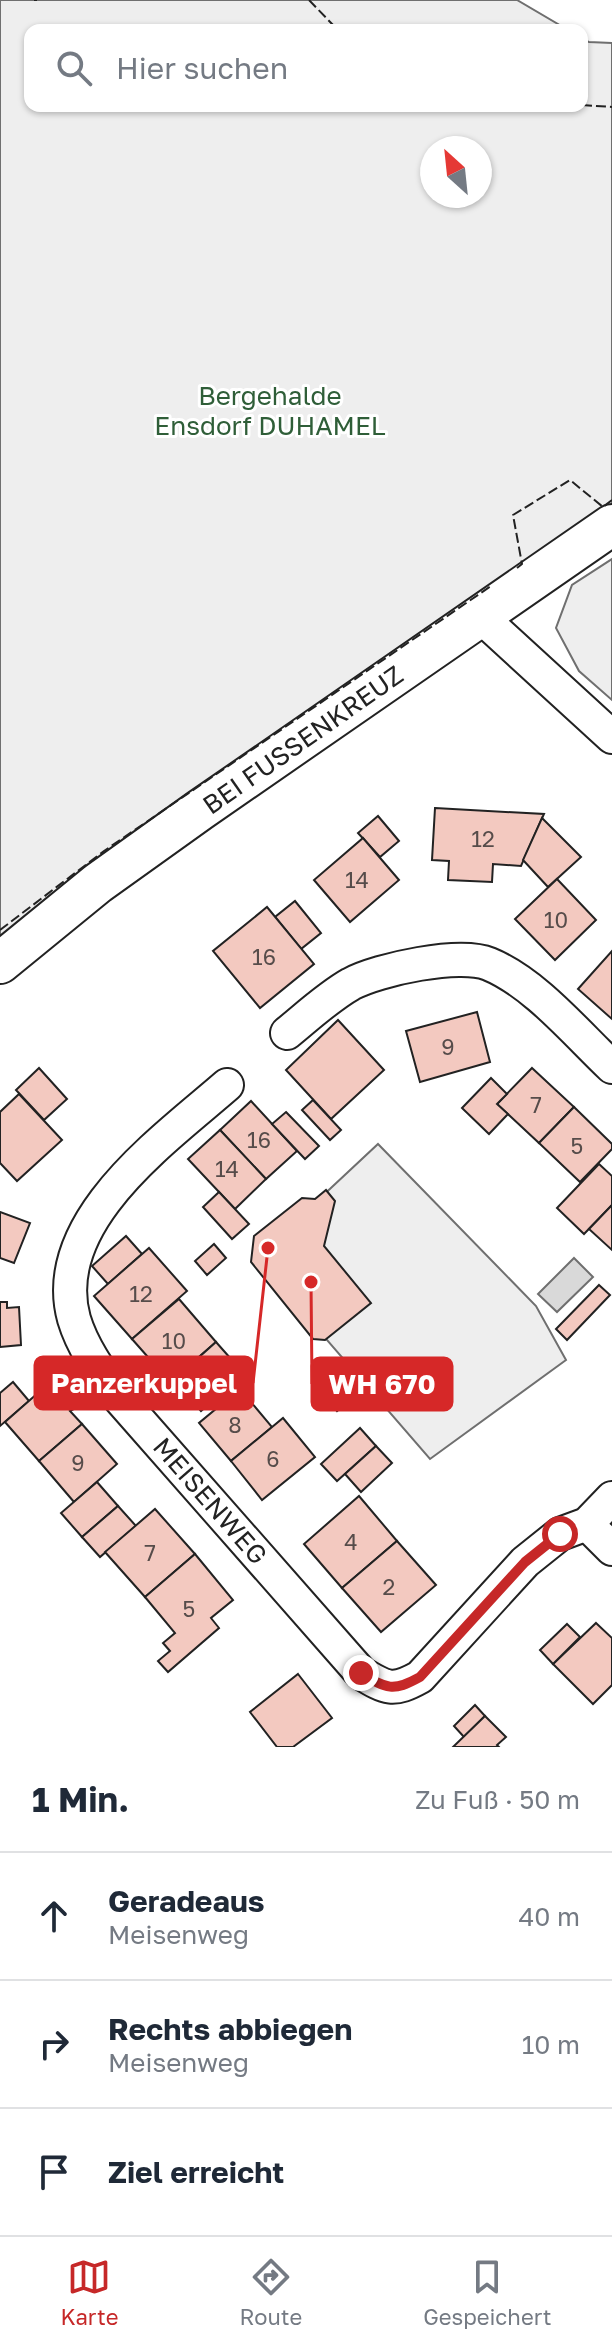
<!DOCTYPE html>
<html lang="de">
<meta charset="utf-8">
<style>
:root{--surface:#fff;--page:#f6f6f7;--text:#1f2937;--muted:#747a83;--line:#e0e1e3;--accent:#c62828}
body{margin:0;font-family:"Golos Text",sans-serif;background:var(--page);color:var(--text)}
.compass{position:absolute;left:420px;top:136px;width:72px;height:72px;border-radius:50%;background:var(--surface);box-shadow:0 2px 6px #0004;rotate:333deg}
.stop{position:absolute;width:24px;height:24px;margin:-18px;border:6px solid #c62828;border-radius:50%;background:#fff}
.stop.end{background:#c62828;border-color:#fff;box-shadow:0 2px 8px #0008}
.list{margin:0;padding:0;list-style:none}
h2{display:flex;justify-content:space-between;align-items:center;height:104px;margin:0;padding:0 32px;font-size:34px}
h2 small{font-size:26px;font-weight:400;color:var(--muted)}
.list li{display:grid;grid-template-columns:52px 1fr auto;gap:24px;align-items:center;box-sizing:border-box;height:128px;padding:0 32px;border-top:2px solid var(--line)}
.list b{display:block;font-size:30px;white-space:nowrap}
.list p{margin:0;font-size:26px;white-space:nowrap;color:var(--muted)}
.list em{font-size:26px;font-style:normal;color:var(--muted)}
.icon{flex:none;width:44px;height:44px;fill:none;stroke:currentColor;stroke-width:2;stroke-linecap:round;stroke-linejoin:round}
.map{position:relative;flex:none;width:612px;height:1747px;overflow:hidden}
.search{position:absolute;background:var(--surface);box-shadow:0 2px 6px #0004;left:24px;right:24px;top:24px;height:88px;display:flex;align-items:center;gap:20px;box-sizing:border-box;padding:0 28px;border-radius:16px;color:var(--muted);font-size:30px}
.sheet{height:488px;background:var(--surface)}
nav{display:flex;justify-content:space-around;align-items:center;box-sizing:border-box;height:112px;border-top:2px solid var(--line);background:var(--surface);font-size:22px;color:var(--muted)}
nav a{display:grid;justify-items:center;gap:4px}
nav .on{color:var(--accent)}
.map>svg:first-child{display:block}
.green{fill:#eee;stroke:#6f6f6f;stroke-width:2;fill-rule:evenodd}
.water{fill:#d9d9d9;stroke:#6f6f6f;stroke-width:2}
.building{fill:#f3c9c0;stroke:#222;stroke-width:2}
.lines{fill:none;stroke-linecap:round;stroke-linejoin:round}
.minor-casing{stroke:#222;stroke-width:36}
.tertiary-casing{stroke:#222;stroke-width:44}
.minor{stroke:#fff;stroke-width:32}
.tertiary{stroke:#fff;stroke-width:40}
.fence{stroke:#222;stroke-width:2;stroke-dasharray:10 4;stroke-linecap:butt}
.route{stroke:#c62828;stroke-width:10}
.labels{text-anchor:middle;stroke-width:6;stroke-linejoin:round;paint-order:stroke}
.number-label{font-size:22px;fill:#564c4a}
.park-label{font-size:26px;fill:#2f5e38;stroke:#fff}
.street-label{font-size:26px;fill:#222;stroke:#fff}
.leader{fill:none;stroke:#d62828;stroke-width:3}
.callout-dot{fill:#d62828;stroke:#fff;stroke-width:3}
.callout{fill:#d62828;stroke:#d62828;stroke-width:3}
.callout-label{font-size:28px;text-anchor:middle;font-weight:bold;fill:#fff}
</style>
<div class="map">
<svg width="612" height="1747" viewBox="0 0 612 1747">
<rect width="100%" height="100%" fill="#fff"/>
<g class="green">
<path d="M0,0H517L568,30H30V106H582V38L589,42L612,43V504L0,942ZM432,148H480V196H432Z"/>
<path d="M612,559V700L579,671L556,628L572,585Z"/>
<path d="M378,1144L536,1306L566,1360L430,1459L256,1258Z"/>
</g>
<path class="water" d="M574,1258L593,1277L557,1312L538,1294Z"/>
<g class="building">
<path d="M435,808L544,814L521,866L493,864L492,882L448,880L449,861L432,860Z"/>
<path d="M378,816L399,841L380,857L358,833Z"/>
<path d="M542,818L581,857L548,887L523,860Z"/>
<path d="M363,838L399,880L350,922L314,880Z"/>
<path d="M557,879L596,920L555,960L515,919Z"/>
<path d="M295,901L321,933L301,949L275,917Z"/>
<path d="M267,907L314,964L260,1008L213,951Z"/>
<path d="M612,951V1019L578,989Z"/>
<path d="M477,1012L490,1062L420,1082L406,1031Z"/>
<path d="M338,1020L384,1070L331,1119L286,1070Z"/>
<path d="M39,1068L67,1099L44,1120L16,1090Z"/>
<path d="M532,1068L574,1107L539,1143L497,1104Z"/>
<path d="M491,1078L507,1094L497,1104L508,1114L489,1134L462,1108Z"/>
<path d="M19,1094L62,1140L17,1181L0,1163V1112Z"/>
<path d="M313,1100L341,1130L330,1140L302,1110Z"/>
<path d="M251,1101L297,1151L266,1179L220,1130Z"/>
<path d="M574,1107L612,1144V1149L580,1182L539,1143Z"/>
<path d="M286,1112L319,1146L305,1159L272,1124Z"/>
<path d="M220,1130L266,1179L235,1209L188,1159Z"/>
<path d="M599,1164L612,1176V1205L584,1234L557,1208Z"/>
<path d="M326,1190L335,1201L324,1246L371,1303L325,1340L313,1339L251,1262L254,1236L302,1198L315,1199Z"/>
<path d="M219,1192L249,1224L232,1239L203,1207Z"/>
<path d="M612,1205V1250L589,1229Z"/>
<path d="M0,1212L30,1223L14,1263L0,1258Z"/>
<path d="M126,1236L142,1254L108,1284L92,1266Z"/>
<path d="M214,1244L226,1258L207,1275L195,1261Z"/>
<path d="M149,1248L187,1291L132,1339L94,1296Z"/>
<path d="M599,1285L610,1295L567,1340L556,1329Z"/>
<path d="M179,1299L216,1342L170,1382L132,1339Z"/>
<path d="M0,1302H7V1308L19,1307L21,1345L0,1347Z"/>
<path d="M216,1342L231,1359L202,1384L188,1367Z"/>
<path d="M213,1374L226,1389L201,1411L188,1396Z"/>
<path d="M342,1374L358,1394L337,1411L320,1391Z"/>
<path d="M13,1382L29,1401L0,1426V1393Z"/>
<path d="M47,1385L58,1398L62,1395L74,1409L70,1411L82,1424L39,1461L5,1422Z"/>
<path d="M240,1389L272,1427L231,1461L199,1423Z"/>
<path d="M283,1418L315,1457L262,1500L231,1461Z"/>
<path d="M82,1424L117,1464L74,1502L39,1461Z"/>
<path d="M360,1428L376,1446L337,1481L321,1464Z"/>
<path d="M376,1446L392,1463L361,1492L345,1474Z"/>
<path d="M97,1482L118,1506L82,1537L61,1513Z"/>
<path d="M359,1496L397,1541L342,1588L304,1544Z"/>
<path d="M118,1506L136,1526L100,1557L82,1537Z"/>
<path d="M155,1509L195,1554L145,1597L105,1552Z"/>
<path d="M397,1541L436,1585L381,1632L342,1588Z"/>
<path d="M195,1554L233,1600L211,1618L219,1628L168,1672L158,1661L170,1651L163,1643L175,1633L145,1597Z"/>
<path d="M596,1623L612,1638V1685L593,1704L553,1664Z"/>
<path d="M567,1624L580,1637L553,1664L540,1650Z"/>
<path d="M298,1674L332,1718L293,1747H277L250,1712Z"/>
<path d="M475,1705L485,1716L464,1737L454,1726Z"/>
<path d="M485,1716L506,1737L497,1745L499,1747H453Z"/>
</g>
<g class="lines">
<defs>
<g id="minor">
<path d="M481,617L612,737"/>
<path d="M287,1033C308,1016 328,997 351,984C379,969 460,952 489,964C535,983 576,1033 612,1067"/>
<path d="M227,1085C164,1140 47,1222 74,1319C83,1349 102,1374 120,1399L361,1673C387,1689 393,1692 420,1677L525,1562L560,1534L587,1524L612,1498"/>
<path d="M587,1524L612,1549"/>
</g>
<path id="tertiary" d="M0,963L98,883L200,810L612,525"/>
</defs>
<use href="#minor" class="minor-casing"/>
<use href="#tertiary" class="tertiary-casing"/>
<use href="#minor" class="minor"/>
<use href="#tertiary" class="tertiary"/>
<g class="fence">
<path d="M34,0H37"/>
<path d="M309,0L334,26L343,30"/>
<path d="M582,105L612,107"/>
<path d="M517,568L522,564L513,515L570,480L603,507L612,500"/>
<path d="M0,930L104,851L491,586"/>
</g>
</g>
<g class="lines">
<path class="route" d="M361,1673C387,1689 393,1692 420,1677L525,1562L560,1534"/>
</g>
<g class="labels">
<g class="number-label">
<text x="483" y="847">12</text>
<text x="357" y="888">14</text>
<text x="556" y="928">10</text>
<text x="264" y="965">16</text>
<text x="448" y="1055">9</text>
<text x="536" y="1113">7</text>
<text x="259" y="1148">16</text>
<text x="577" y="1154">5</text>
<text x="227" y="1177">14</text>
<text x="141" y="1302">12</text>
<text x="174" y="1349">10</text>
<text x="235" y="1433">8</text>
<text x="273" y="1467">6</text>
<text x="78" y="1471">9</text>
<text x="351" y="1550">4</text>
<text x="150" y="1561">7</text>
<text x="389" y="1595">2</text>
<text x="189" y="1617">5</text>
</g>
<g class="park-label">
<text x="270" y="405">Bergehalde<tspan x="270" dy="30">Ensdorf DUHAMEL</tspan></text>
</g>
<g class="street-label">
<text transform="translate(303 740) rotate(-35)" y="9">BEI FUSSENKREUZ</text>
<text transform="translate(210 1501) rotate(49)" y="9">MEISENWEG</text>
</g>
</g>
<path class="leader" d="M268 1248L253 1383M311 1282L312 1384"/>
<g class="callout-dot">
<circle cx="268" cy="1248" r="8"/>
<circle cx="311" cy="1282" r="8"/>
</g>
<g class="callout">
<rect x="35" y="1357" width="218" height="52" rx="8"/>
<rect x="312" y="1358" width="140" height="52" rx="8"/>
</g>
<g class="callout-label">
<text x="144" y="1393">Panzerkuppel</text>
<text x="382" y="1394">WH 670</text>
</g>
</svg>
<svg class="compass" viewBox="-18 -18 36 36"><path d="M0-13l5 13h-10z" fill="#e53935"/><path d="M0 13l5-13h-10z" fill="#747a83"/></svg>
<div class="stop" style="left:560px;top:1534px"></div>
<div class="stop end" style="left:361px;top:1673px"></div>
<div class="search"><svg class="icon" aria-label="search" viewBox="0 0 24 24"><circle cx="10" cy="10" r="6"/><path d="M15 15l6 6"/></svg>Hier suchen</div>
</div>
<section class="sheet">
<h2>1 Min.<small>Zu Fuß · 50 m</small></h2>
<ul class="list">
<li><svg class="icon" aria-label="ahead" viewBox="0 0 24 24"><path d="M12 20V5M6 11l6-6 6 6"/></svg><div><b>Geradeaus</b><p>Meisenweg</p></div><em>40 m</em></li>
<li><svg class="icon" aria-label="right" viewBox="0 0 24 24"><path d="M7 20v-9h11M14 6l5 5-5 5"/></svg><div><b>Rechts abbiegen</b><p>Meisenweg</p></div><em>10 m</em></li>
<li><svg class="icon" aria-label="arrive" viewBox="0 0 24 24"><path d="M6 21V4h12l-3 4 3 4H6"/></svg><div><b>Ziel erreicht</b></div></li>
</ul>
</section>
<nav>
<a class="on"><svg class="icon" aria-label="map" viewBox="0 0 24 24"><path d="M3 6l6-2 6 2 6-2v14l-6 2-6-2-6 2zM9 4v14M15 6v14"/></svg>Karte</a>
<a><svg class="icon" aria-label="directions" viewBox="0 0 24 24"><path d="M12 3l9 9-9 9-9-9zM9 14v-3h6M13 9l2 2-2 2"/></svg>Route</a>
<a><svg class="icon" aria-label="saved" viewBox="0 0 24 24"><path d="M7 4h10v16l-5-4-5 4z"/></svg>Gespeichert</a>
</nav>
